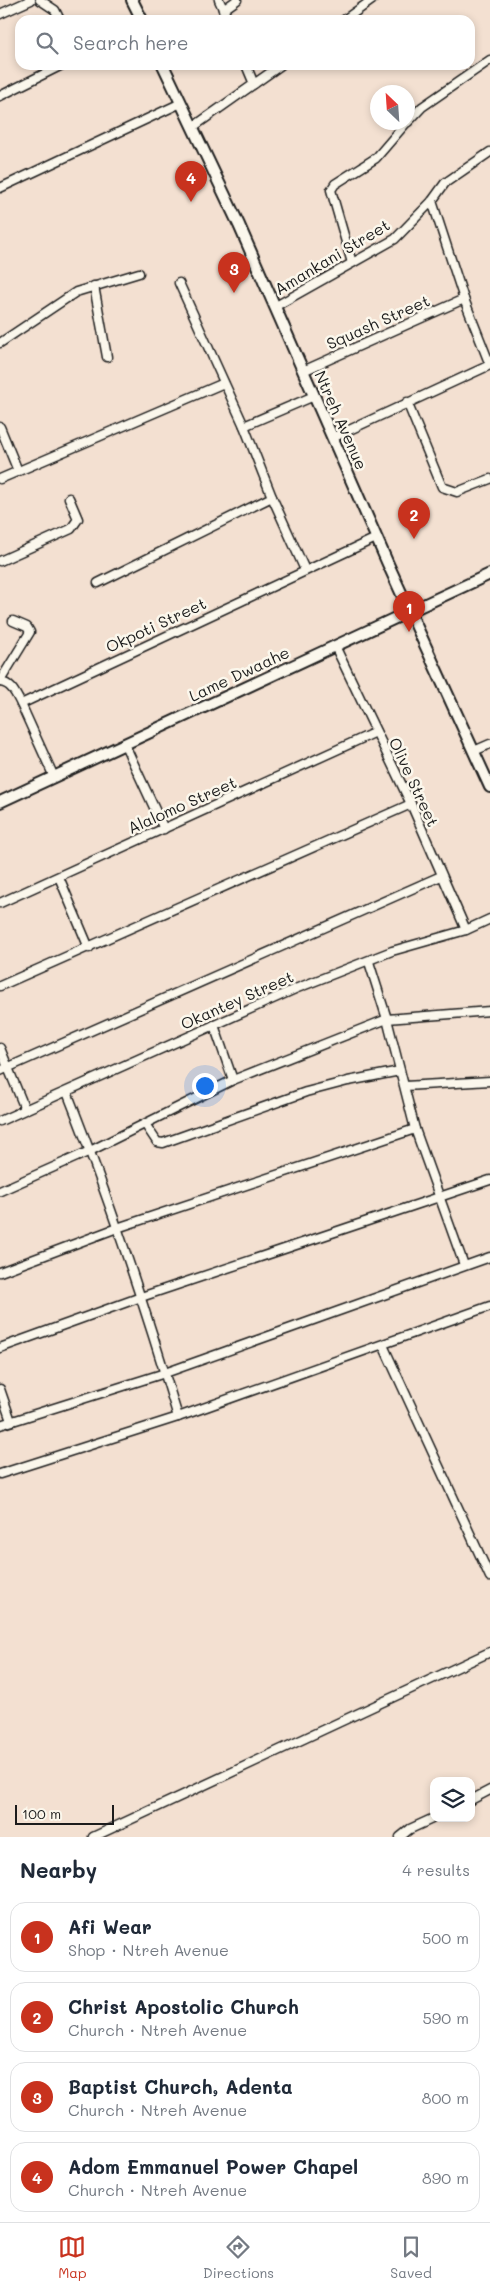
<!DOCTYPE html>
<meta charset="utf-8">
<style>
:root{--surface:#fff;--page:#f6f6f7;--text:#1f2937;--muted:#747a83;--line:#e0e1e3;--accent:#c8321e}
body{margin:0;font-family:Mali,sans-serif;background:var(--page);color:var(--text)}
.controls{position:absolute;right:15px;bottom:15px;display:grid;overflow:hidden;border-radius:10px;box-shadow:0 2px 8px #0003}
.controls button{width:45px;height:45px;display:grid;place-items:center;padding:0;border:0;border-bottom:1px solid var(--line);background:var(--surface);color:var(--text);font:25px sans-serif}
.compass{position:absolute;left:370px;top:85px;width:45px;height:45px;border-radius:50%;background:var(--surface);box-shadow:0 2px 8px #0003;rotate:335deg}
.scale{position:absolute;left:15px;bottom:12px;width:99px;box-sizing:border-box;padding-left:5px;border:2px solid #1c1c1c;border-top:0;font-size:14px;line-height:18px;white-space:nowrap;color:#1c1c1c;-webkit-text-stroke:4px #fbf7ec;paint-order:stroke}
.you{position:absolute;left:204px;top:1085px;width:18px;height:18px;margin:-12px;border:4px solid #fff;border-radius:50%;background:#1a73e8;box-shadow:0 0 0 8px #1a73e833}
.badge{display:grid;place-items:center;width:32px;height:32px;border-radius:50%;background:var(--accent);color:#fff;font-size:16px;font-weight:700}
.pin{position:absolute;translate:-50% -41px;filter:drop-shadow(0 1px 2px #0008)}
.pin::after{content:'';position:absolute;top:26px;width:18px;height:15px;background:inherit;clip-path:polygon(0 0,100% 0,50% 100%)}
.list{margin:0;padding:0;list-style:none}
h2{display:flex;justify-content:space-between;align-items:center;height:65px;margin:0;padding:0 20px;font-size:21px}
h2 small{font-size:16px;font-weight:400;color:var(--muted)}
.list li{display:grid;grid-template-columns:32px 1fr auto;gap:15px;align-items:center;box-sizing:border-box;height:70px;margin:0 10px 10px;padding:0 10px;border:1px solid var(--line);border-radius:15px}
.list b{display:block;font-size:19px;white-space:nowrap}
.list p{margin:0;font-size:16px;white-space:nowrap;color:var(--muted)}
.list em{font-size:16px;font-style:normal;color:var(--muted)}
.icon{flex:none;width:28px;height:28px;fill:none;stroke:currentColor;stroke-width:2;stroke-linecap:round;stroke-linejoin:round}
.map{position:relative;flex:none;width:490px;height:1837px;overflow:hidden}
.search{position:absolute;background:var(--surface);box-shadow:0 2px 8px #0003;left:15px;right:15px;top:15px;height:55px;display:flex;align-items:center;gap:12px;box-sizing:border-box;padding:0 18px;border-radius:15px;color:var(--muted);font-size:19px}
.sheet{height:385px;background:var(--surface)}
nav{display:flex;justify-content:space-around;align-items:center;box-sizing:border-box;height:70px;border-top:1px solid var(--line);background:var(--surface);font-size:14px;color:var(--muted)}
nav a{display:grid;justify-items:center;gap:2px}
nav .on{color:var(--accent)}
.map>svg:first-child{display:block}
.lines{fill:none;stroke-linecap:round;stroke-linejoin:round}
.street-casing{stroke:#1c1c1c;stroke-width:11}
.secondary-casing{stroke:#1c1c1c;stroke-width:14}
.street{stroke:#fbf7ec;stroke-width:8}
.secondary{stroke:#fbf7ec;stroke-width:10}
.labels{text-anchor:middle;stroke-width:5;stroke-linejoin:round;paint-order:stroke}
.street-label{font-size:16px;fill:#1c1c1c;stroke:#fbf7ec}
</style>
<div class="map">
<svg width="490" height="1837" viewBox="0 0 490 1837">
<rect width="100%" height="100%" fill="#f3e0d1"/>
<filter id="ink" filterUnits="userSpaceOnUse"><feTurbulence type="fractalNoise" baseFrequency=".02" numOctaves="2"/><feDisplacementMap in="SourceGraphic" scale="10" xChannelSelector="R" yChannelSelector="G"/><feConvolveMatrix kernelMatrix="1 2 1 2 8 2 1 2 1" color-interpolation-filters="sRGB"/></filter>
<g filter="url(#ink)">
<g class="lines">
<defs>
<g id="street">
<path d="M40,0L55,10L60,20"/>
<path d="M219,0L228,20"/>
<path d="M223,10L237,0"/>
<path d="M0,14L31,0"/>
<path d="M344,20L372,0"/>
<path d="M246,65L254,84"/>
<path d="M0,96L62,65"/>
<path d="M408,122L422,107L490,60"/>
<path d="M193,127L281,65"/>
<path d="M0,188L181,103"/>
<path d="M352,263L331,190L335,184L376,158L407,122"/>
<path d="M179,283L244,426L272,497L305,570"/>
<path d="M94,286L107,357"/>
<path d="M276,306L395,239L432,201L445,183L490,152"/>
<path d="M0,343L76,292L139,273"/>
<path d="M303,371L464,299"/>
<path d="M407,402L442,487L457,492L490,479"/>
<path d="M244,426L314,396"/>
<path d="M0,427L18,471"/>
<path d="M332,438L490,365L464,299L432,201"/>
<path d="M0,479L224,383"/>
<path d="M0,561L71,529L78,519L69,498"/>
<path d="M98,583L272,497"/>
<path d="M335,646L411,804L466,930"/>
<path d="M0,681L30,632L27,627L13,621"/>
<path d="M0,682C12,683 16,695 21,704"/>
<path d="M125,745L164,829"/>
<path d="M474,751L490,744"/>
<path d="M54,777L21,704L376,538"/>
<path d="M59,877L89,948"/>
<path d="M0,903L376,732"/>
<path d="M369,962L387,1019L415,1129L464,1265"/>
<path d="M0,986L411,804"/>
<path d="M214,1025L233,1080"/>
<path d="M0,1048L25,1109"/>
<path d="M0,1071L441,876"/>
<path d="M405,1086L490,1081"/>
<path d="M67,1092C109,1198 145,1307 178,1417"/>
<path d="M0,1121L295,989L392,951L466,930L490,919"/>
<path d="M145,1124L157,1142L163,1143L306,1092L348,1081L400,1071"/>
<path d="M0,1191L90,1151L233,1080L387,1019L490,1011"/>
<path d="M0,1272L117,1228L415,1129"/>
<path d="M383,1345L490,1577"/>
<path d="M0,1348L141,1297L490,1180"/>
<path d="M0,1389L11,1421"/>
<path d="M0,1425L165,1373L490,1257"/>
<path d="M0,1474L178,1417L490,1306"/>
<path d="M471,1800L490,1790"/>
<path d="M93,1837L490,1652"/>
<path d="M400,1837L410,1829L434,1818"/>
</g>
<g id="secondary">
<path d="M132,0L142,20"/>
<path d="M163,65L239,225L388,564L490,787"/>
<path d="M0,802L490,574"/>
</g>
</defs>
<use href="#street" class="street-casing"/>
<use href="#secondary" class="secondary-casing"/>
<use href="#street" class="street"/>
<use href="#secondary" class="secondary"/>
</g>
</g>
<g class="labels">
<g class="street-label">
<text transform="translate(332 257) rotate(-31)" y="6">Amankani Street</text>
<text transform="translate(378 322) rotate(-24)" y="6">Squash Street</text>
<text transform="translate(341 420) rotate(66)" y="6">Ntreh Avenue</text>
<text transform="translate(156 625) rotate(-25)" y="6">Okpoti Street</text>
<text transform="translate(239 674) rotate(-25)" y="6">Lame Dwaahe</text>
<text transform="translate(414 782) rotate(65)" y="6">Olive Street</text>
<text transform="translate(182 805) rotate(-24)" y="6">Alalomo Street</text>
<text transform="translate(237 1000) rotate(-24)" y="6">Okantey Street</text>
</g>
</g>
</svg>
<div class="controls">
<button><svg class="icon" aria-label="layers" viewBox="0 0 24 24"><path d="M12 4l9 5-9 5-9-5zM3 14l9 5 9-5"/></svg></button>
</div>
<svg class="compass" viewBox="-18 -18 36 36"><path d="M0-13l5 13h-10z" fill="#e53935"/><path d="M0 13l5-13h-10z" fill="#747a83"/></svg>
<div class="scale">100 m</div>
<div class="you"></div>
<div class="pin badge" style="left:409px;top:632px">1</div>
<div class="pin badge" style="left:414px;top:539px">2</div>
<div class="pin badge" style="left:234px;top:293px">3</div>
<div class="pin badge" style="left:191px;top:202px">4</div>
<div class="search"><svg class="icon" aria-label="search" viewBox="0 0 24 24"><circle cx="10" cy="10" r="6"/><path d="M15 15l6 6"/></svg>Search here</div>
</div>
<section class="sheet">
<h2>Nearby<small>4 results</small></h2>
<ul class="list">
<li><span class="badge">1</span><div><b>Afi Wear</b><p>Shop · Ntreh Avenue</p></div><em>500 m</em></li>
<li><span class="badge">2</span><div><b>Christ Apostolic Church</b><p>Church · Ntreh Avenue</p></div><em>590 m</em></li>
<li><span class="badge">3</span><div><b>Baptist Church, Adenta</b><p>Church · Ntreh Avenue</p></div><em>800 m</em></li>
<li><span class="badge">4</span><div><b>Adom Emmanuel Power Chapel</b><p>Church · Ntreh Avenue</p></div><em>890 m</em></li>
</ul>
</section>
<nav>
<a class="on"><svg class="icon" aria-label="map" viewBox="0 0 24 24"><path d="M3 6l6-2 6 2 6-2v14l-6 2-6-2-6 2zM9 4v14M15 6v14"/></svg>Map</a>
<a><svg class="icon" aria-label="directions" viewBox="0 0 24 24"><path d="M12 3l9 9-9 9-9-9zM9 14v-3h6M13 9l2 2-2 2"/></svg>Directions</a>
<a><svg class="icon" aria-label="saved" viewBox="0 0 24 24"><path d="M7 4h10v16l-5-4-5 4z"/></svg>Saved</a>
</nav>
